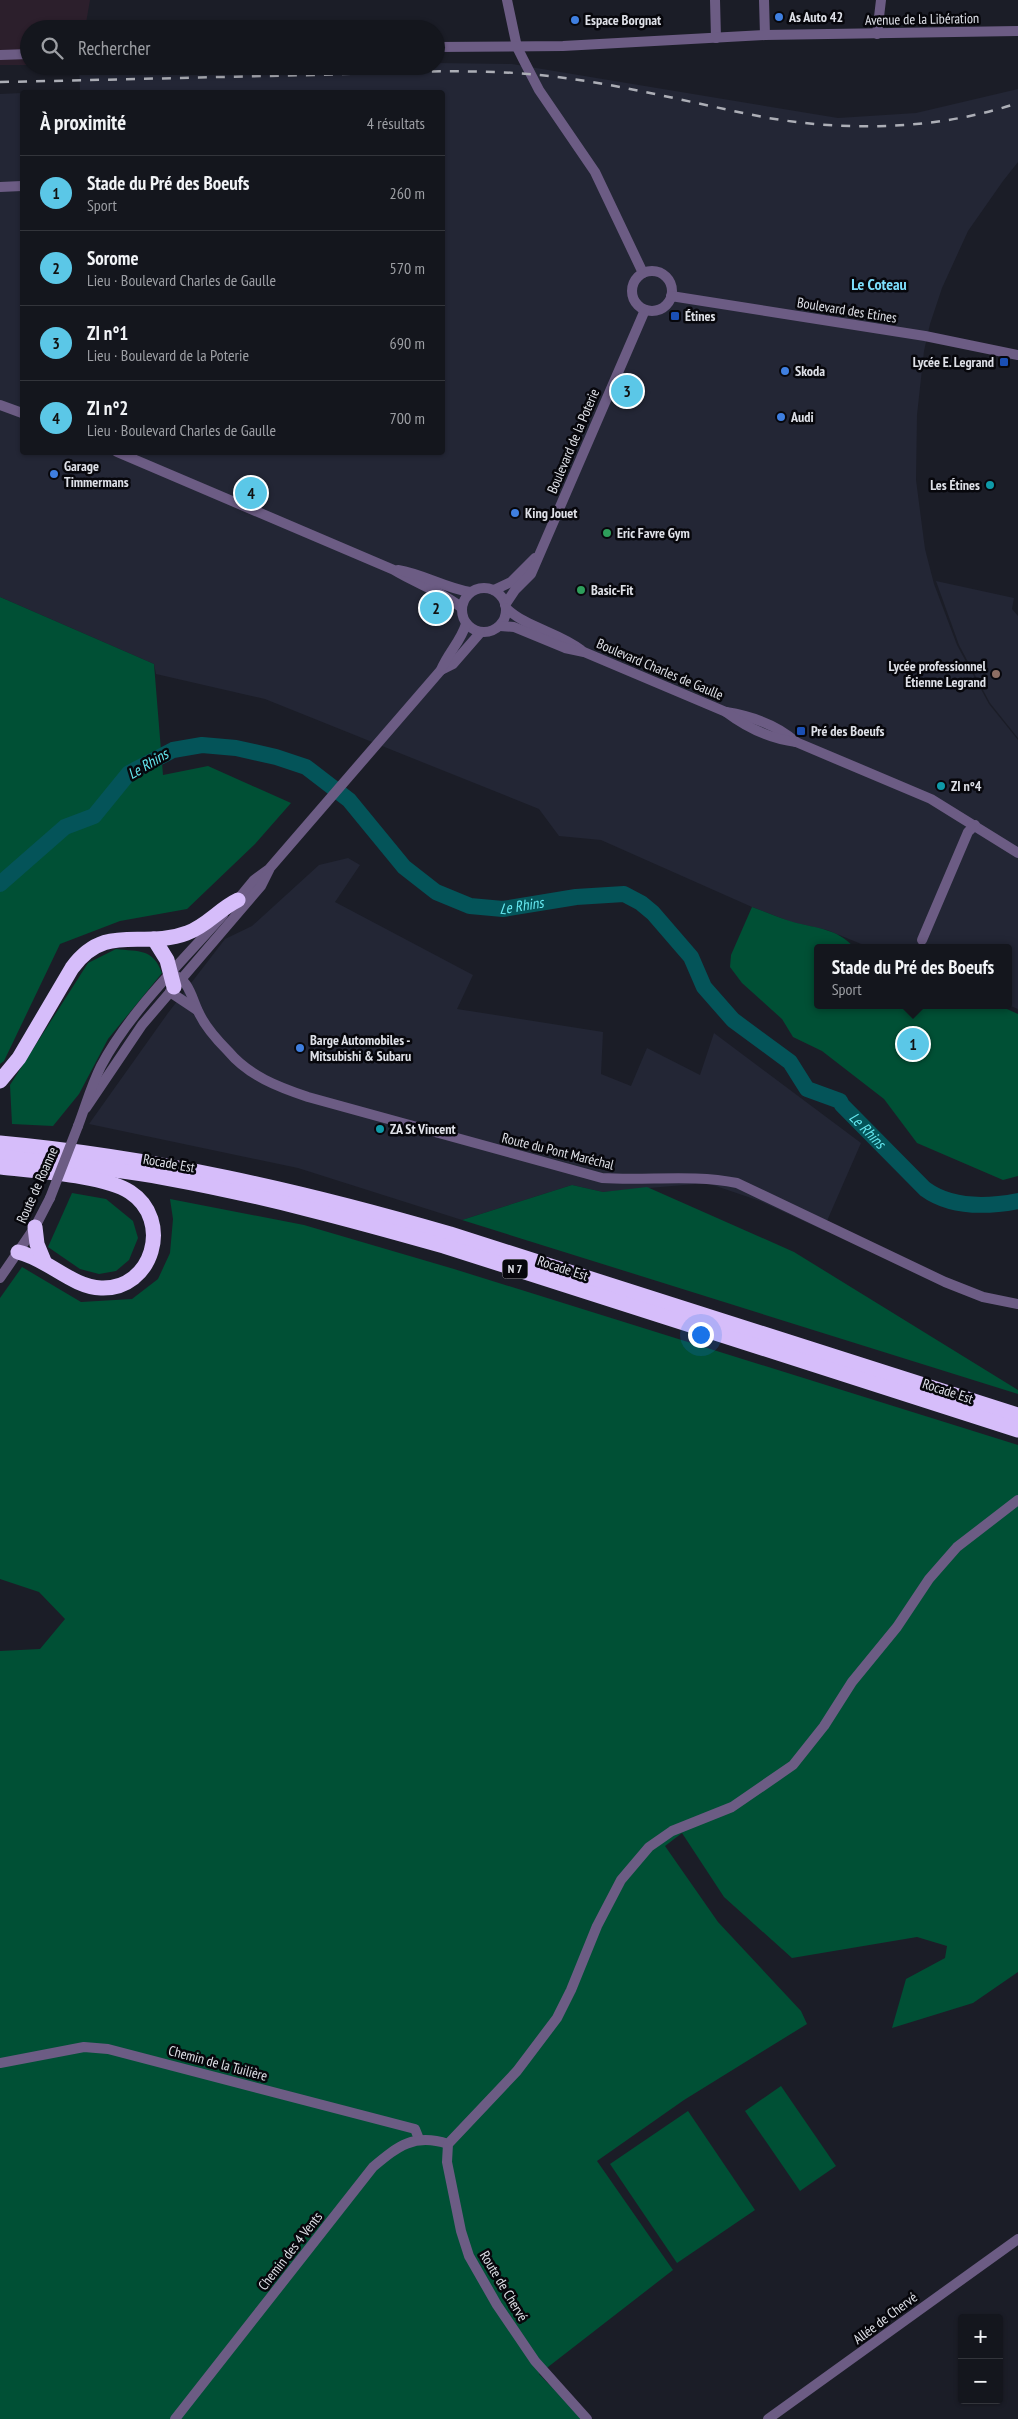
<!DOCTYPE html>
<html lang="fr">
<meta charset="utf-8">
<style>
:root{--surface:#14161d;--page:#21232a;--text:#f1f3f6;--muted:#9d9fa4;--line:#33353b;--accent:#5bc7e7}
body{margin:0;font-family:"PT Sans Narrow",sans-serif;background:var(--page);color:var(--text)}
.controls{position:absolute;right:15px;bottom:15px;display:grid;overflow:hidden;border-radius:5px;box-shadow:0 1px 4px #0004}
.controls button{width:45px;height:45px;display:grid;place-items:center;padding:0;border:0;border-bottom:1px solid var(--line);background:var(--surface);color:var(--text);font:25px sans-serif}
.you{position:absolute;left:700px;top:1334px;width:18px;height:18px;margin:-12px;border:4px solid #fff;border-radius:50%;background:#1a73e8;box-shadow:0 0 0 8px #1a73e833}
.badge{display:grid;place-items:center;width:32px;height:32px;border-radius:50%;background:var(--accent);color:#111;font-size:16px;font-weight:700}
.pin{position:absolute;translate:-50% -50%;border:2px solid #fff;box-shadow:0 1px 5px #0006}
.popup{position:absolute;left:814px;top:944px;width:198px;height:65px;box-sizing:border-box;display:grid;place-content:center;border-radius:5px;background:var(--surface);filter:drop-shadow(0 1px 4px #0005);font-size:16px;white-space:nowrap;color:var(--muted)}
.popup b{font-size:19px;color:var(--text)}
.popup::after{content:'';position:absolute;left:50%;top:100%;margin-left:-10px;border:10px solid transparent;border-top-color:var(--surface)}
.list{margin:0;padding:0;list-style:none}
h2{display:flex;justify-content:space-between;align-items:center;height:65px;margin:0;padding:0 20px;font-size:21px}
h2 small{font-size:16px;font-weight:400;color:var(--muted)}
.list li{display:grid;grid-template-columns:32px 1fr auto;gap:15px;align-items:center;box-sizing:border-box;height:75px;padding:0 20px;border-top:1px solid var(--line)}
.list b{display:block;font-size:19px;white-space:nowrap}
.list p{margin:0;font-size:16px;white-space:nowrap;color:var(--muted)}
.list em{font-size:16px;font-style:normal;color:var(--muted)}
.icon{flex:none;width:28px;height:28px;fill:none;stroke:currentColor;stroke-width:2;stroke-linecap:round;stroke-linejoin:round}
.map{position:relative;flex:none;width:1018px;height:2419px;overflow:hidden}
.search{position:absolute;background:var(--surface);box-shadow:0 1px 4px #0004;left:20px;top:20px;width:425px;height:55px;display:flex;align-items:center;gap:12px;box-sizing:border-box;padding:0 18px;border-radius:28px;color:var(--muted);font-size:19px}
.panel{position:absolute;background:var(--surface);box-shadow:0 1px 4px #0004;left:20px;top:90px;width:425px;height:365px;border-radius:5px}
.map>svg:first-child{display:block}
.commercial{fill:#2c1f2c}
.built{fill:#232635}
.green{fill:#005035}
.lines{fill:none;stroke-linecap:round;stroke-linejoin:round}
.river{stroke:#045459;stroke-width:16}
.minor{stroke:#6c5c84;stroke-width:10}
.highway{stroke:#d6bdfa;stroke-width:15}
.rail{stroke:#acaeb6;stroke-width:2.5;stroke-dasharray:9 9;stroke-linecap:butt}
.minor-bridge{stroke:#6c5c84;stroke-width:10}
.shop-dot{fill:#3f7fe0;stroke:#07070c;stroke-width:2}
.transit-dot{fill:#1a4fb4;stroke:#07070c;stroke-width:2}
.culture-dot{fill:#0f9aa8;stroke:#07070c;stroke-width:2}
.leisure-dot{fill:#2e9e5b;stroke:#07070c;stroke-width:2}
.education-dot{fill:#8d6e63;stroke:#07070c;stroke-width:2}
.labels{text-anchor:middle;stroke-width:5;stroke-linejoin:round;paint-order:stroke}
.shield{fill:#07070c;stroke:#9e9fa5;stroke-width:1}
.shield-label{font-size:12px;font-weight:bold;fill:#dee0e7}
.poi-label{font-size:14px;font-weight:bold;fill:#dee0e7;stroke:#07070c;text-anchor:start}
.street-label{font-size:14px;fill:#dee0e7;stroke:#07070c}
.water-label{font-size:15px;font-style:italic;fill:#65e8f0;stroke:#07070c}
.quarter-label{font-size:16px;font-weight:bold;fill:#7ddefb;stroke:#07070c}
</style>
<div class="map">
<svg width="1018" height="2419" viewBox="0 0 1018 2419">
<rect width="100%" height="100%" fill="#1b1d27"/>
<path class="commercial" d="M0,0H90L85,29H29V65H0Z"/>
<g class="built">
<path d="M436,63L512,64L838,118L916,113L1018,89V162L1003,181L968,231L942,288L930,324L924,351L917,415L916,480L925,549L934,584L957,645L989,704L1018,740V1009L1008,1005V948H871L827,930L791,922L752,907L601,840L559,836L539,809L265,699L156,674L154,664L0,597V94L22,93V452H442V92H44L80,91L79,66H436Z"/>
<path d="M936,581L1014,598L1012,609L1018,616V738L990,703L959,645Z"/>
<path d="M348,858L360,865L335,902L473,975L457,1009L603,1032L601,1074L631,1086L647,1048L700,1075L714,1033L861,1143L823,1230L760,1201L707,1183L603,1192L572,1185L462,1220L298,1168L89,1124L168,1013L225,939L252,926L319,865Z"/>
</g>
<g class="green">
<path d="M0,597L154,664L163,775L208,766L291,803L255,844L187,909L120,921L60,944L4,1061L0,1064Z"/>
<path d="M752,907C766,912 779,918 793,922C819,929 836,928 855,948H818V1005H998L1018,1014V1176L1003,1180L917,1143L884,1099L822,1051L793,1037L782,1019L742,983L730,967L731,955Z"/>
<path d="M116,949C139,952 153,948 162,973L108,1039L79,1094L53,1126L12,1124L10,1085L88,963Z"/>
<path d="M572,1185L603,1192L647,1187L794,1252L1018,1390V1394L462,1220Z"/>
<path d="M72,1193L106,1199L133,1221L138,1238L129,1260L116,1271L99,1274L80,1269L48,1247Z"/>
<path d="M170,1199L304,1225L454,1269L1018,1445V1972L973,2003L892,2028L906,1979L945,1958L947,1946L917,1937L792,1958L724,1897L682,1833L665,1846L718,1922L801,2011L807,2024L684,2100L597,2161L673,2270L539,2374L583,2419H0V1651L40,1649L65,1619L39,1592L0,1579V1298L22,1267L81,1302L132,1299L158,1279L170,1253L173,1219Z"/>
<path d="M781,2086L836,2166L800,2191L745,2111Z"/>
<path d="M688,2111L755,2210L677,2263L610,2164Z"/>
</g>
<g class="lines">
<path class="river" id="s1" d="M0,884L65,827L94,816L129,773L173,750L202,745L236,748L276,757L306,767L349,800L404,867L436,892L470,906L503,909L576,897L624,894L641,903L653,913L691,957L704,987L733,1020L790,1062L807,1089L840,1101L842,1105L925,1189C951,1208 987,1207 1018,1201"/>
<g class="minor">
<path d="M507,0L517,47L523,59L539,90L595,172L643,273"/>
<path d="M715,0L716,38"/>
<path d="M764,0L765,35"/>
<path d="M877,34L881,0"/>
<path d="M436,47L563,46L765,35L1018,31"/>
<path d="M0,55L29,54"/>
<path d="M0,187L22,186"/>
<circle cx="652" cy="291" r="20"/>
<path d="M671,296L925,336L1018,355"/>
<path d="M0,405L22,413"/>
<path d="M117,452L394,570C417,584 441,591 462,608"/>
<path d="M398,570C423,574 445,588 470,592"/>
<circle cx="484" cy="610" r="22"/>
<path d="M494,590L511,582L535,558"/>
<path d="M505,605L515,590L531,574L645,310"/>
<path d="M506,608C527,628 558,632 581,650"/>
<path d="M500,626L514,627L565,648L584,652L726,712C751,716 777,725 796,742"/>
<path d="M441,670L453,664L480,633"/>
<path d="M726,712C746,727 771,739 796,742L931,799L1018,853"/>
<path d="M235,903L254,880L269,869L441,670C448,653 461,641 466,624"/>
<path d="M922,940L968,832L975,825"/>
<path d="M172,974C189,980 191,996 198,1011C204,1025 217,1040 228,1051C249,1076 278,1087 308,1097L602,1178C647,1181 692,1174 737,1183L945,1282L983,1297L1018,1304"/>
<path d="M170,992L197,1010"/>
<path d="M86,1108L142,1025L261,886L269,870"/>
<path d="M78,1126C86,1105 91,1086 101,1066C130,1011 182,962 223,915"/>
<path d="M0,1278L35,1227L50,1198"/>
<path d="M0,2063L84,2047L108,2049L415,2129L419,2139"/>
<path d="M175,2419L373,2167C398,2146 414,2133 448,2144"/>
<path d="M587,2419L535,2361L497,2305L469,2256L461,2231L447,2162L448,2144L517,2071L557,2018L571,1990L597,1926L621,1880L649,1847L672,1831L732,1807L793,1765L824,1726L852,1682L897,1627L929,1579L957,1547L1018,1500"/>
<path d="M768,2419L1018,2239"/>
</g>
<g class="highway">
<path d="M154,939L167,960L174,987"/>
<path d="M0,1081L19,1058L72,968C106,921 143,950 187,933C207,926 219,909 238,900"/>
<path d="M0,1143C153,1157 302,1191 450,1234L1018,1415"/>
<path d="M0,1157C55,1163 111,1168 166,1178C260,1195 352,1220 444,1246L1018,1430"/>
<path d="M0,1167C32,1171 105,1175 130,1192C173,1220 153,1290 101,1288C72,1287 48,1259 18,1252"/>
<path d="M35,1227L37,1244L44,1261"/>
</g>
<path class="rail" d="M0,82C105,80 209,77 314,75C381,73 448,69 515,73C599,78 681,101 763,117C846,132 938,130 1018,103"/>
<path class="minor-bridge" d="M50,1198L78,1126"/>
</g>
<g class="shop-dot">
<circle cx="779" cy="17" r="5"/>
<circle cx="575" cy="20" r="5"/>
<circle cx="785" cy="371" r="5"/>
<circle cx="781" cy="417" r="5"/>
<circle cx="54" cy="474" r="5"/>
<circle cx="515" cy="513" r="5"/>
<circle cx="300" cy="1048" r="5"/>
</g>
<g class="transit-dot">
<rect x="670" y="311" width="10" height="10" rx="2.5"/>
<rect x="999" y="357" width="10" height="10" rx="2.5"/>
<rect x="796" y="726" width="10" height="10" rx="2.5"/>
</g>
<g class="culture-dot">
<circle cx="990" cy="485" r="5"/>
<circle cx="941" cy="786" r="5"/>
<circle cx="380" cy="1129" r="5"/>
</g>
<g class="leisure-dot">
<circle cx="607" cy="533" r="5"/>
<circle cx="581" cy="590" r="5"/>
</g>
<circle class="education-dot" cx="996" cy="674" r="5"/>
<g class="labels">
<rect class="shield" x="502.5" y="1259.5" width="25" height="19" rx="4"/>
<g class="shield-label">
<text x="515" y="1273">N 7</text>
</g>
<g class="poi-label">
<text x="789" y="22">As Auto 42</text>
<text x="585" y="25">Espace Borgnat</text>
<text x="685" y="321">Étines</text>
<text x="994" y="367" text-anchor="end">Lycée E. Legrand</text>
<text x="795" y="376">Skoda</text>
<text x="791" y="422">Audi</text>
<text x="64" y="471">Garage<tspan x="64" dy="16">Timmermans</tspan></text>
<text x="980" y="490" text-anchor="end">Les Étines</text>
<text x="525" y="518">King Jouet</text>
<text x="617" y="538">Eric Favre Gym</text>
<text x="591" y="595">Basic-Fit</text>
<text x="986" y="671" text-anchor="end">Lycée professionnel<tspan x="986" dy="16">Étienne Legrand</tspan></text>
<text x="811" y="736">Pré des Boeufs</text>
<text x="951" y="791">ZI n°4</text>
<text x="310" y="1045">Barge Automobiles -<tspan x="310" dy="16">Mitsubishi &amp; Subaru</tspan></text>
<text x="390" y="1134">ZA St Vincent</text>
</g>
<g class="street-label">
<text transform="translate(922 19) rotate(-1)" y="5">Avenue de la Libération</text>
<text transform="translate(847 310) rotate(9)" y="5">Boulevard des Etines</text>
<text transform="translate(573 441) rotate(-67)" y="5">Boulevard de la Poterie</text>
<text transform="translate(660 669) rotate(23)" y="5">Boulevard Charles de Gaulle</text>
<text transform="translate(558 1151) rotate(14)" y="5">Route du Pont Maréchal</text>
<text transform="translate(169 1163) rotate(10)" y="5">Rocade Est</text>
<text transform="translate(37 1185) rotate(-66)" y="5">Route de Roanne</text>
<text transform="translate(563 1268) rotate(18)" y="5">Rocade Est</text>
<text transform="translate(948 1391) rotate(18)" y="5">Rocade Est</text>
<text transform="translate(218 2063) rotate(15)" y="5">Chemin de la Tuilière</text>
<text transform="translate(290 2251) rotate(-52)" y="5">Chemin des 4 Vents</text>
<text transform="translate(504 2286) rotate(59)" y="5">Route de Chervé</text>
<text transform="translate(885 2318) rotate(-37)" y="5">Allée de Chervé</text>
</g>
<g class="water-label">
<text transform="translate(148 764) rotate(-31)" y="5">Le Rhins</text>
<text dy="5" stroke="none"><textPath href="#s1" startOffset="629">Le Rhins</textPath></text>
<text dy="5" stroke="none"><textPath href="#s1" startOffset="1080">Le Rhins</textPath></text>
</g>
<g class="quarter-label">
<text x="879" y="290">Le Coteau</text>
</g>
</g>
</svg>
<div class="controls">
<button>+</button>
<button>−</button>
</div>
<div class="you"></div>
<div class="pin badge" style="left:913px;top:1044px">1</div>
<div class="popup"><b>Stade du Pré des Boeufs</b>Sport</div>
<div class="pin badge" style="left:436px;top:608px">2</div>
<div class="pin badge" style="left:627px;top:391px">3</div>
<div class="pin badge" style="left:251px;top:493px">4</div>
<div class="search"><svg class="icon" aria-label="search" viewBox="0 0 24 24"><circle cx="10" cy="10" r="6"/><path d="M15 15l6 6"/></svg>Rechercher</div>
<section class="panel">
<h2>À proximité<small>4 résultats</small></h2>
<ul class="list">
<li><span class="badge">1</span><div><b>Stade du Pré des Boeufs</b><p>Sport</p></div><em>260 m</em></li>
<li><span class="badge">2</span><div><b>Sorome</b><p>Lieu · Boulevard Charles de Gaulle</p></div><em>570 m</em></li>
<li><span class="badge">3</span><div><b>ZI n°1</b><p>Lieu · Boulevard de la Poterie</p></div><em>690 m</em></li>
<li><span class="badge">4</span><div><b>ZI n°2</b><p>Lieu · Boulevard Charles de Gaulle</p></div><em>700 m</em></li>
</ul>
</section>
</div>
